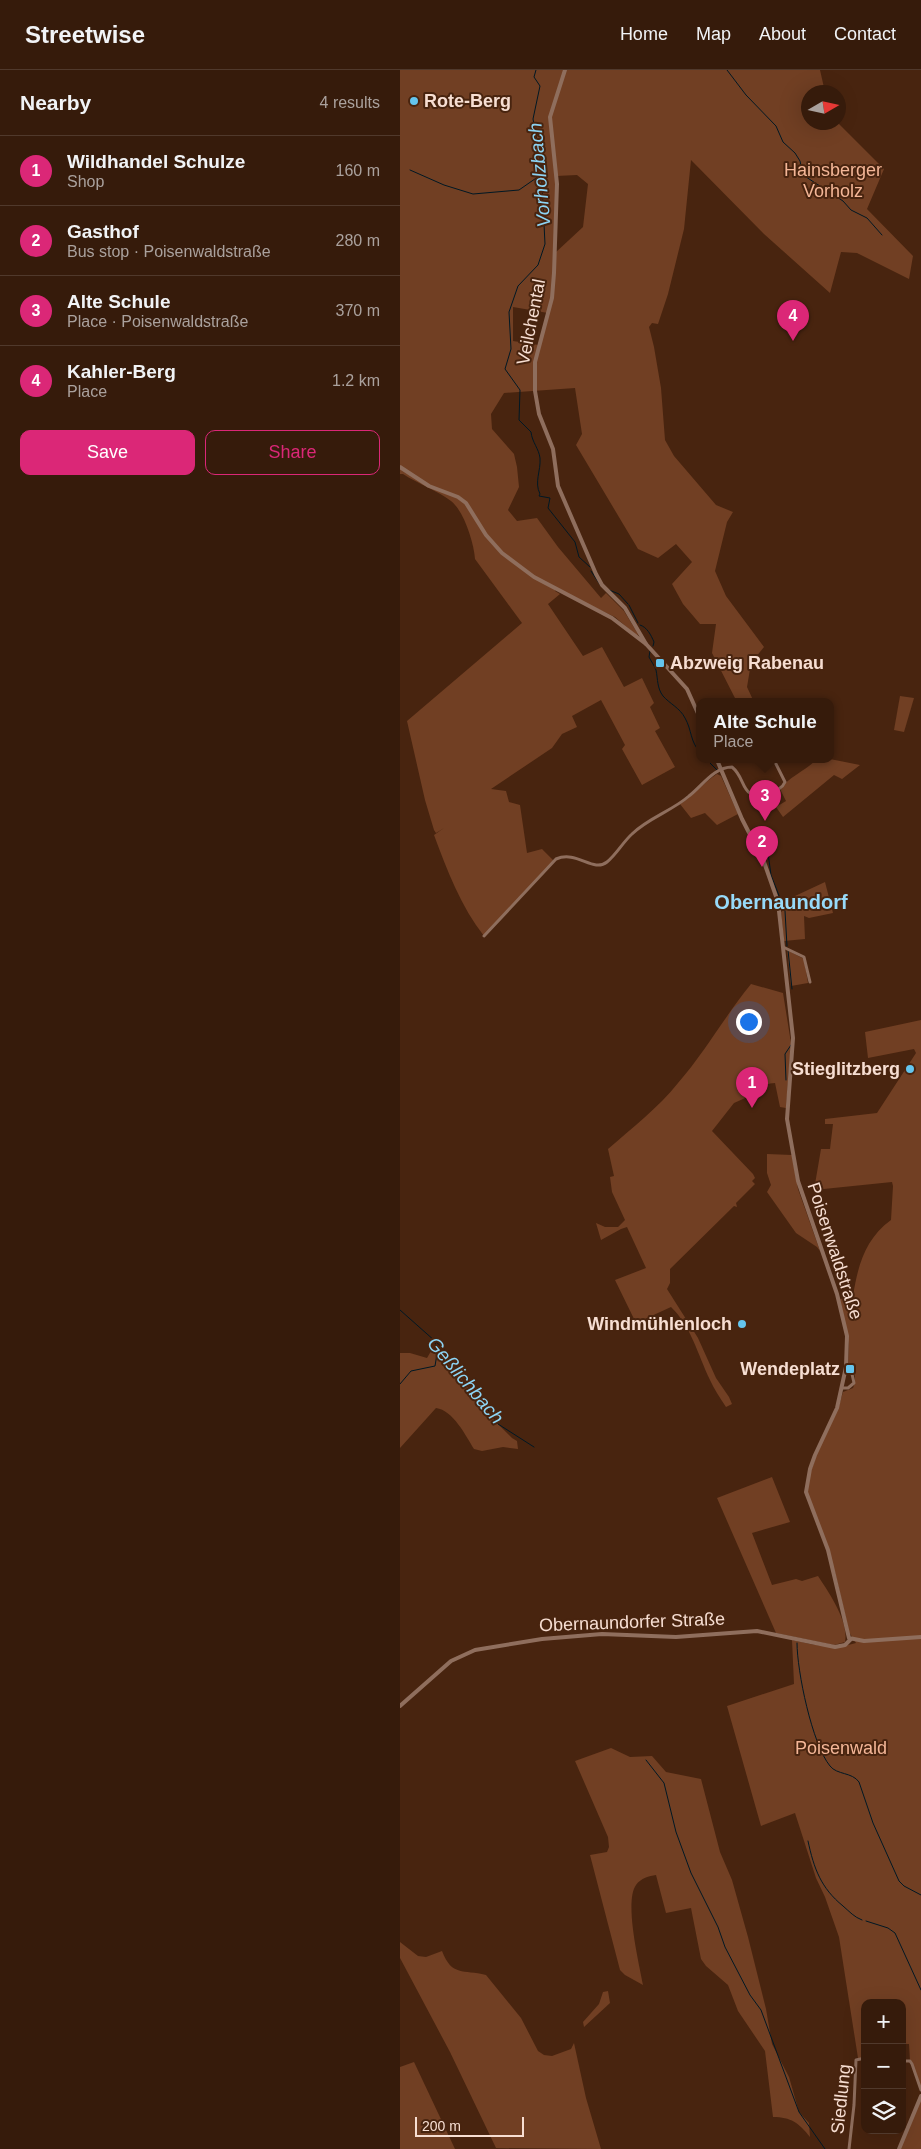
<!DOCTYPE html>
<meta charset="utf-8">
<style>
:root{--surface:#361b0b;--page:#412819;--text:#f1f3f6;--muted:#aaa19d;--line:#50392c;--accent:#db2777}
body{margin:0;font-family:Arial,sans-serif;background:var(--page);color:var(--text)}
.controls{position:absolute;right:15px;bottom:15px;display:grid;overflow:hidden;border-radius:10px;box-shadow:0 5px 20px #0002}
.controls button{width:45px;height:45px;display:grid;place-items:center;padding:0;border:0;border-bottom:1px solid var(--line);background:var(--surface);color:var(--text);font:25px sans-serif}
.compass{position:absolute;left:401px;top:15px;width:45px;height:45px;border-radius:50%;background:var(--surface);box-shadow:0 5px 20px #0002;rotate:81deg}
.scale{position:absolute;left:15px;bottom:12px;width:109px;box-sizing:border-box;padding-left:5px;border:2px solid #f7ded2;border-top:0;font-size:14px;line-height:18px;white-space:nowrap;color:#f7ded2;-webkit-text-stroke:4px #48240f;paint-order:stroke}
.you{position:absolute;left:348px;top:951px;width:18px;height:18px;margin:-12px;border:4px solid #fff;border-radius:50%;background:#1a73e8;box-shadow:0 0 0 8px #1a73e833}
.badge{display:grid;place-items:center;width:32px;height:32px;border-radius:50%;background:var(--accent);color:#fff;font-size:16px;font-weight:700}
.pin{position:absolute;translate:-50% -41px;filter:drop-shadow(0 1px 2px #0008)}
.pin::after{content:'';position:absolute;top:26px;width:18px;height:15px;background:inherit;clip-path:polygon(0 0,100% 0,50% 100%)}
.popup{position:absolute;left:296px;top:628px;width:138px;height:65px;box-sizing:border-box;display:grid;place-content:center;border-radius:10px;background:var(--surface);filter:drop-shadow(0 1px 4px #0005);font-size:16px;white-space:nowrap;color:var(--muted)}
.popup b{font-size:19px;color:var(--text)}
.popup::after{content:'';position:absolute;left:50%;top:100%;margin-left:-10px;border:10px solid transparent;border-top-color:var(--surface)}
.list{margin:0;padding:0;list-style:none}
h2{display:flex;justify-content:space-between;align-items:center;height:65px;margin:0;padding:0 20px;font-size:21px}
h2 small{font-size:16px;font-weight:400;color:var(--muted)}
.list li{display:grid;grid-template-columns:32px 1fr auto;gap:15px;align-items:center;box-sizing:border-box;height:70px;padding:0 20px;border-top:1px solid var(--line)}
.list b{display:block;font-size:19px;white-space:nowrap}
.list p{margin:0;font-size:16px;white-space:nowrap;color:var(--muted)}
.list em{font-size:16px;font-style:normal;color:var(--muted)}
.actions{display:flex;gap:10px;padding:15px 20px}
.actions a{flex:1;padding:11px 0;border:1px solid var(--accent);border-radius:10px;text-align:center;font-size:18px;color:var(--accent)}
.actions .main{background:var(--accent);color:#fff}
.icon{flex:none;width:28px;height:28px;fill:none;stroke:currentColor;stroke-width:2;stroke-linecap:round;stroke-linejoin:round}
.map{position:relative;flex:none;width:521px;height:2079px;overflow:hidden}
header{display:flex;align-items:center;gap:30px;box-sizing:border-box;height:70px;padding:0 25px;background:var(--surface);border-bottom:1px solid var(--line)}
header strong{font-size:24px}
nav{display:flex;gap:28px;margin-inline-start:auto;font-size:18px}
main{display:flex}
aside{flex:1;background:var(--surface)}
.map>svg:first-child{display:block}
.green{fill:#713f23;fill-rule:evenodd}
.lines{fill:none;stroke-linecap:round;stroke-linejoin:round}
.stream{stroke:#001824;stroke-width:1}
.minor{stroke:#8f6e5d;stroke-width:3}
.tertiary{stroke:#8f6e5d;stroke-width:4}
.poi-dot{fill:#64c5ee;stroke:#48240f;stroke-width:2}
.labels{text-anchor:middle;stroke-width:4;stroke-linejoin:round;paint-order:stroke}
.poi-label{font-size:18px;font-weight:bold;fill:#f7ded2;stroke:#48240f;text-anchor:end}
.park-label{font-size:18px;fill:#f4b697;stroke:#48240f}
.street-label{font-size:18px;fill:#f7ded2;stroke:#48240f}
.water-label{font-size:19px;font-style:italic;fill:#8dd4f4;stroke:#48240f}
.quarter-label{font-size:20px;font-weight:bold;fill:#97daf9;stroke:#48240f}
</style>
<header>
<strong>Streetwise</strong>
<nav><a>Home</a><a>Map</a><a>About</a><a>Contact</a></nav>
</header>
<main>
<aside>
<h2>Nearby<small>4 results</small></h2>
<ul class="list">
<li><span class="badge">1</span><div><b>Wildhandel Schulze</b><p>Shop</p></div><em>160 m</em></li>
<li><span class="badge">2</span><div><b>Gasthof</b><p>Bus stop · Poisenwaldstraße</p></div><em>280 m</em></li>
<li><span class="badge">3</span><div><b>Alte Schule</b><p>Place · Poisenwaldstraße</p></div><em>370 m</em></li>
<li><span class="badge">4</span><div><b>Kahler-Berg</b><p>Place</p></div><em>1.2 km</em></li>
</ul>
<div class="actions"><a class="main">Save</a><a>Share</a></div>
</aside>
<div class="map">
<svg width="521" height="2079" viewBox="0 0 521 2079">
<rect width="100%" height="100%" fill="#48240f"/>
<g class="green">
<path d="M0,0H420L425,22H408V52L438,53L484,99L467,139L513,186L509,209L457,183L441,182L430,223L364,164L291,90L284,159L268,224L258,254L252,253L249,257L254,277L261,318L265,370L274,386L316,435L333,442L327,452L315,501L326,526L364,577L351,593L347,617L354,632H337L312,583L316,554H300L283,534L272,514L292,492L276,474L258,488L238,479L176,375L182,364L175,318L104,323L91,344L92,359L114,384L117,397L119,417L108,440L117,451L137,448L158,477L201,528L206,523L224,541L238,564L237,566L215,547L156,519L155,521L160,524L148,534L183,586L202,577L224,617L242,608L254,633L250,637L260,658L255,661L275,697L242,715L222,679L225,675L201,630L172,646L177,657L162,664L152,678L91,719L106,721L109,732L120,735L127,783L142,779L154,791L84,866C61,837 47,800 34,765L44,758L36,763L34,760L25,730L7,651L122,553L75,489C74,473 64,441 51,431C40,422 17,413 3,404H0ZM177,105L188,114L183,157L155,183L156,106ZM113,237L148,243L139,275L113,271Z"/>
<path d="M500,626L514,628L504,662L494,660Z"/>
<path d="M430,689L460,695L442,709L434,705L383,747L376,737L386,731L380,719C389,707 405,701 416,690Z"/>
<path d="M317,704L321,706L338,744L317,755L305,743L291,748L280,734C294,725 303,713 317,704Z"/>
<path d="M425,812L433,843L409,848L404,846L405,869L384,871L381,842L385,839L396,840L395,826Z"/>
<path d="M387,880L404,889L408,913L391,916Z"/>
<path d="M351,914L383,923L391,973L386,1038L380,1037L375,1013C367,1014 364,1014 361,1021L334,1033L312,1061L353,1104L355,1108L352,1111L355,1114L336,1133L337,1137L334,1136L270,1199V1213L267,1219L298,1268L316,1308L329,1327L332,1334L326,1337C320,1328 314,1319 310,1310C298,1285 291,1256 271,1237L236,1253L215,1210L246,1198L227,1157L221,1159L201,1170L196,1153L205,1157H218L225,1150L212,1122L210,1107L214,1106L208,1079C232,1058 258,1038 278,1013C305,982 325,946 351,914Z"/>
<path d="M521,950V2020L510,1991L509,1974H502V1933H465V1988H458L439,1867L425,1827L416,1808L395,1743L361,1756L327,1636L394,1614L392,1570C414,1575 434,1580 456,1573L449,1562L435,1502L408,1427L407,1413L417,1384L439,1336L443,1322L453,1318L455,1313V1306L448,1296L449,1274L440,1229L452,1228L453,1226C458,1195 465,1169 491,1150L493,1116L492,1112L414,1120L421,1079H430L433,1054H425V1049L477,1043L516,983L514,979L468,988L465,962Z"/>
<path d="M367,1084L392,1085L398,1119L420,1181L417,1177L396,1163L367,1122L371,1115L367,1103Z"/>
<path d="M34,1276L98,1354L112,1368L117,1371L118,1379L103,1377L82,1381L74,1379C66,1366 53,1340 36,1338L0,1378V1283H10L27,1288Z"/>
<path d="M372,1407L390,1452L352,1463L372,1515L396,1509L402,1511L418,1506C429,1523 449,1551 445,1572L434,1575L376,1563L317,1428Z"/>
<path d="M211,1678L230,1687L252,1686L266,1702L301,1709L320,1782L332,1810L348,1867L366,1939L372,1974L389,2007L399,2042L409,2053L410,2067C399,2053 391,2047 373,2047L365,1981L338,1941L328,1915L306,1896L301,1889L291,1838L266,1843L256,1805C249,1806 241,1808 236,1815C224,1832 239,1893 243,1915L225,1905L220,1900L190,1785L207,1782L209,1777L208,1767L175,1691Z"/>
<path d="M0,1872L18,1886L26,1887L42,1881C52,1907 63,1899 86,1905L121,1948L138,1981L144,1985L152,1986L171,1979L174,1973L186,2028L201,2079L96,2078L50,1982L0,1888Z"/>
<path d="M208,1921L210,1933L184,1957L183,1952L199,1934L203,1922Z"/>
<path d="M14,1992L55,2079H0V1997Z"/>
<path d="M521,2026V2079H499Z"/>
</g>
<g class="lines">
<g class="stream">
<path d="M136,0L134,7L140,16L133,49L141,94L145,174L138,195L118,216L109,242L111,279L105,299L120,320L119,350L131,362C132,372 139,379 140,388C141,401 134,412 140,424L139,426L150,428L148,438L175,472L179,487L190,497"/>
<path d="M327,0L346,25L376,56L383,72L395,83L400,91L403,105L443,131L451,140L467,148L482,165"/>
<path d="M10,100L44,115L73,124L119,120L142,104"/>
<path d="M191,501L201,516"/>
<path d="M209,520L219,524L228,534"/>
<path d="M229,535L238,553"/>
<path d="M240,555C247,557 251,565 254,572L253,576"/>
<path d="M250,581L249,587C251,591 254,595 256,600C258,610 257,618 263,626C270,634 280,638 285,648C292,660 290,672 300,682"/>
<path d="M307,690L317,700"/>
<path d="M359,779L368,783L371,805L385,841L387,876"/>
<path d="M388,880L392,919"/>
<path d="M386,1010L385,984L391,975"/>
<path d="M0,1240L44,1279L98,1354L134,1377"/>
<path d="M0,1314L11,1301L35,1296L37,1284L35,1271"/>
<path d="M397,1573C397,1601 412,1674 430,1696C437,1705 452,1702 459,1712L473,1753L499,1811L504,1816L521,1825"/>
<path d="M246,1690L264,1713L276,1762L291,1803L318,1857L325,1877L350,1925L361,1940L399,2042L425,2079"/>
<path d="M408,1771C414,1799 421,1818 443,1836C450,1842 454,1847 462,1850"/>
<path d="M466,1851L488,1858L495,1863L521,1920"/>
</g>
<g class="minor">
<path d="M84,866L156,789C177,780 193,803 207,792C216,785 223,772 232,764C248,748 272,741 289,726C302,716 314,697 332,697C348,710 339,732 369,722C376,720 382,719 385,712L374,690"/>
<path d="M383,877L404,887L410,912"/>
<path d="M442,1318H448L454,1313L452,1304L446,1297"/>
<path d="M502,1991H510L512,1994L521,2020"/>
<path d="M449,2079L454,2035L456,1990L465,1988"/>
</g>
<g class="tertiary">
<path d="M165,0L150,47L157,114L154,203L152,228L135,292V321L139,344L153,379L158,416L196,504L202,515L225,538L246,574"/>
<path d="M0,397L29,416L58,427L66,433L86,465L102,483L134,507L212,548L246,574L287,619L300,648"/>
<path d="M317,690L342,749L364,792L378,832L393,968L387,1049L398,1111L437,1224L447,1266L446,1297L437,1338L415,1385L410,1399L406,1422L428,1480L449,1568L464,1571L521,1567"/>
<path d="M0,1636L51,1591L75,1580L142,1569L202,1564L276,1567L357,1561L435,1577L445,1575L451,1569"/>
<path d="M499,2079L521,2026"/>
</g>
</g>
<g class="poi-dot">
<circle cx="14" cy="31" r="5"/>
<rect x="255" y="588" width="10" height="10" rx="2.5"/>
<circle cx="510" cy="999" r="5"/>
<circle cx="342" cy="1254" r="5"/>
<rect x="445" y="1294" width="10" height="10" rx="2.5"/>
</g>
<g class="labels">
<g class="poi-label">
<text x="24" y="37" text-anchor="start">Rote-Berg</text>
<text x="270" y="599" text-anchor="start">Abzweig Rabenau</text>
<text x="500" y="1005">Stieglitzberg</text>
<text x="332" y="1260">Windmühlenloch</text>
<text x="440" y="1305">Wendeplatz</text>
</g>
<g class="park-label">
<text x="433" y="106">Hainsberger<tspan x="433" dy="21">Vorholz</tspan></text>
<text x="441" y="1684">Poisenwald</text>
</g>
<g class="street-label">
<text transform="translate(131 252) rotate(-79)" y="6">Veilchental</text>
<text transform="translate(435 1181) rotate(72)" y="6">Poisenwaldstraße</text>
<text transform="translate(232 1552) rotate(-2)" y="6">Obernaundorfer Straße</text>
<text transform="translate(441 2029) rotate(-84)" y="6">Siedlung</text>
</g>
<g class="water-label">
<text transform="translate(139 105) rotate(-95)" y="7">Vorholzbach</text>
<text transform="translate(66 1310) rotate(50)" y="7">Geßlichbach</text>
</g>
<g class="quarter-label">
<text x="381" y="839">Obernaundorf</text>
</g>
</g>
</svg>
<div class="controls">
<button>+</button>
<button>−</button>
<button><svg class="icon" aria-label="layers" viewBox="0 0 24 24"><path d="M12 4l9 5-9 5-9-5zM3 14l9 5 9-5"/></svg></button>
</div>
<svg class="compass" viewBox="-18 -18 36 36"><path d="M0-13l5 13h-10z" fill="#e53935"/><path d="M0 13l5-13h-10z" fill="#aaa19d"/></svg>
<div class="scale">200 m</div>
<div class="you"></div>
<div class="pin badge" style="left:352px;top:1038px">1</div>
<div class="pin badge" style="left:362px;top:797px">2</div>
<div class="pin badge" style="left:365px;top:751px">3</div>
<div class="popup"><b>Alte Schule</b>Place</div>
<div class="pin badge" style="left:393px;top:271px">4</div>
</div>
</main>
